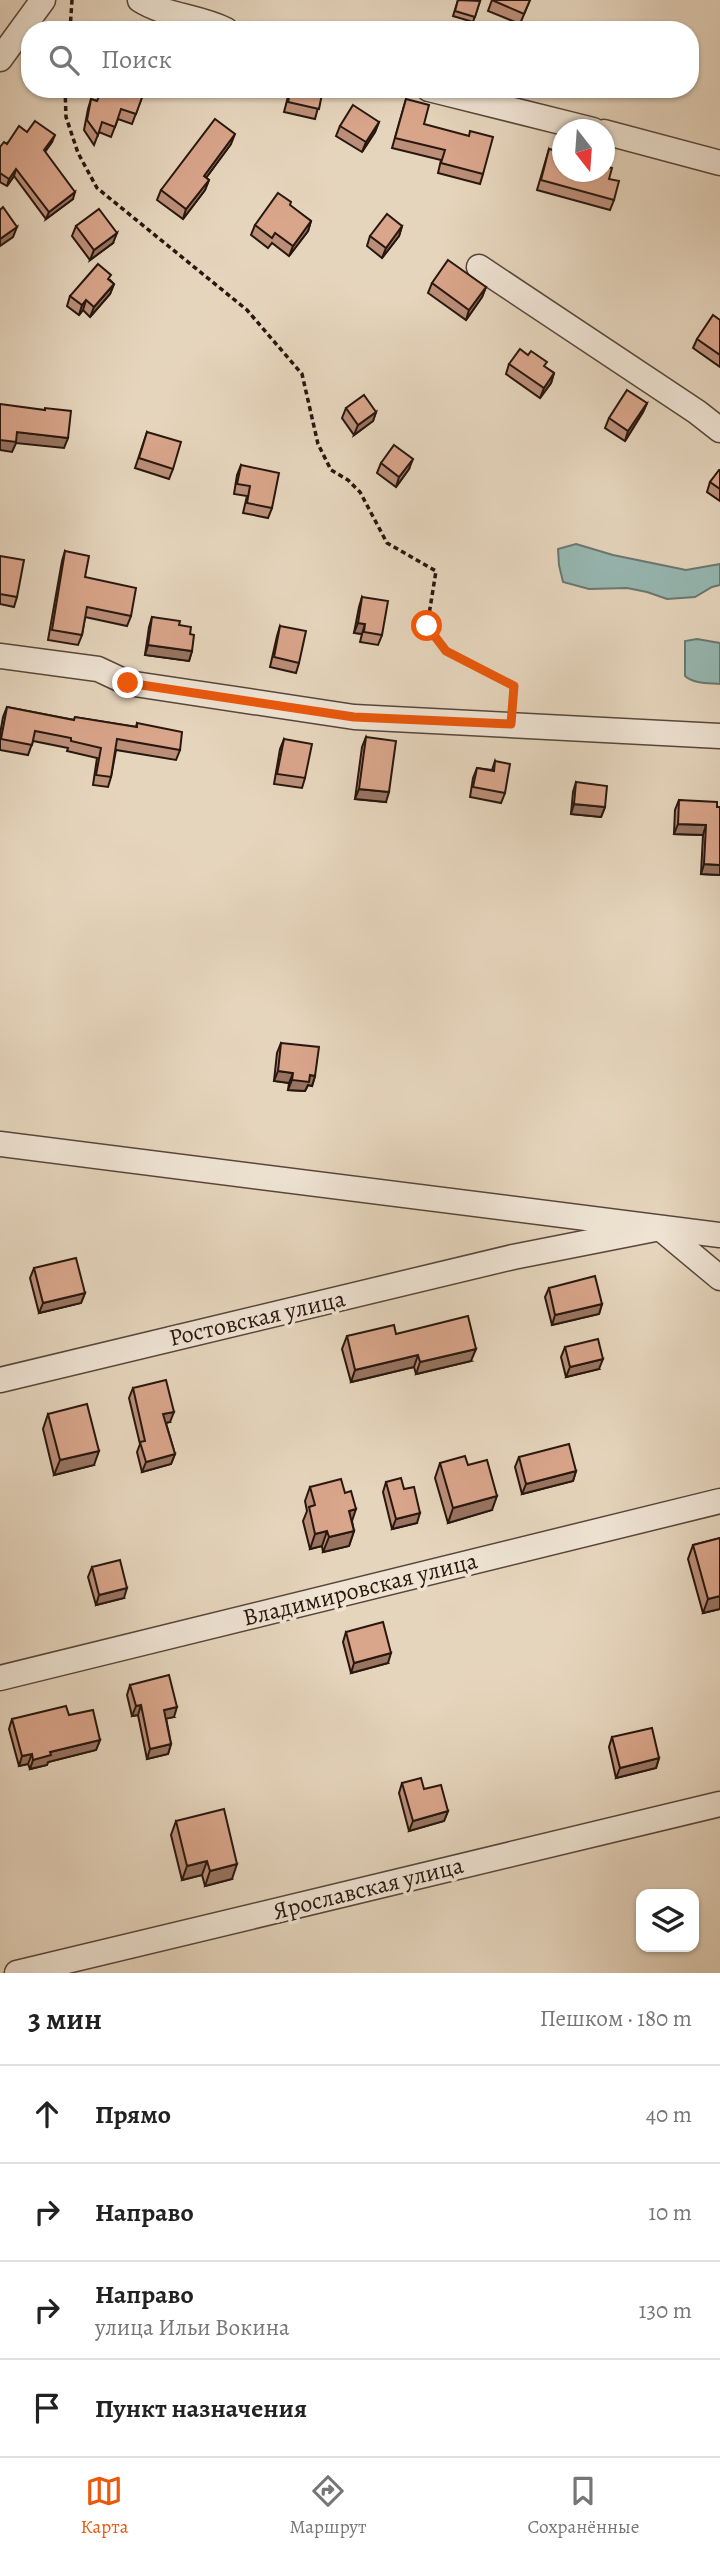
<!DOCTYPE html>
<html lang="ru">
<meta charset="utf-8">
<style>
:root{--surface:#fff;--page:#f6f6f6;--text:#222;--muted:#767676;--line:#e0e0e0;--accent:#ea580c}
body{margin:0;font-family:Alegreya,serif;background:var(--page);color:var(--text)}
.controls{position:absolute;right:21px;bottom:21px;display:grid;overflow:hidden;border-radius:14px;box-shadow:0 2px 5px #0004}
.controls button{width:63px;height:63px;display:grid;place-items:center;padding:0;border:0;border-bottom:2px solid var(--line);background:var(--surface);color:var(--text);font:35px sans-serif}
.compass{position:absolute;left:552px;top:119px;width:63px;height:63px;border-radius:50%;background:var(--surface);box-shadow:0 2px 5px #0004;rotate:163deg}
.stop{position:absolute;width:21px;height:21px;margin:-16px;border:5px solid #ea580c;border-radius:50%;background:#fff}
.stop.end{background:#ea580c;border-color:#fff;box-shadow:0 2px 7px #0008}
.list{margin:0;padding:0;list-style:none}
h2{display:flex;justify-content:space-between;align-items:center;height:91px;margin:0;padding:0 28px;font-size:30px}
h2 small{font-size:23px;font-weight:400;color:var(--muted)}
.list li{display:grid;grid-template-columns:46px 1fr auto;gap:21px;align-items:center;box-sizing:border-box;height:98px;padding:0 28px;border-top:2px solid var(--line)}
.list b{display:block;font-size:26px;white-space:nowrap}
.list p{margin:0;font-size:23px;white-space:nowrap;color:var(--muted)}
.list em{font-size:23px;font-style:normal;color:var(--muted)}
.icon{flex:none;width:38px;height:38px;fill:none;stroke:currentColor;stroke-width:2;stroke-linecap:round;stroke-linejoin:round}
.map{position:relative;flex:none;width:720px;height:1973px;overflow:hidden}
.search{position:absolute;background:var(--surface);box-shadow:0 2px 5px #0004;left:21px;right:21px;top:21px;height:77px;display:flex;align-items:center;gap:18px;box-sizing:border-box;padding:0 24px;border-radius:28px;color:var(--muted);font-size:26px}
.sheet{height:483px;background:var(--surface)}
nav{display:flex;justify-content:space-around;align-items:center;box-sizing:border-box;height:98px;border-top:2px solid var(--line);background:var(--surface);font-size:19px;color:var(--muted)}
nav a{display:grid;justify-items:center;gap:4px}
nav .on{color:var(--accent)}
.map>svg:first-child{display:block}
.water{fill:#96b8b3;stroke:#6a7871;stroke-width:2}
.lines{fill:none;stroke-linecap:round;stroke-linejoin:round}
.minor-casing{stroke:#58463a;stroke-width:27}
.path{stroke:#28170e;stroke-width:3.5;stroke-dasharray:5 3.5;stroke-linecap:butt}
.minor{stroke:#efe4d4;stroke-width:24}
.wall{fill:#bb8e78;stroke:#28170e;stroke-width:2}
.shaded-wall{fill:#987461;stroke:#28170e;stroke-width:2}
.building{fill:#d9a58b;stroke:#28170e;stroke-width:2}
.route{stroke:#ea580c;stroke-width:9}
.labels{text-anchor:middle;stroke-width:7;stroke-linejoin:round;paint-order:stroke}
.street-label{font-size:24px;fill:#28170e;stroke:#efe4d4}
</style>
<div class="map">
<svg width="720" height="1973" viewBox="0 0 720 1973">
<rect width="100%" height="100%" fill="#e6d5bd"/>
<filter id="stains"><feTurbulence type="fractalNoise" baseFrequency=".00286" numOctaves="4"/><feColorMatrix values="0 0 0 0 .2 0 0 0 0 .09 0 0 0 0 .02 0 0 0 .5 -.17"/></filter>
<radialGradient id="worn" r=".72"><stop offset=".6" stop-color="#630" stop-opacity="0"/><stop offset="1" stop-color="#630" stop-opacity=".3"/></radialGradient>
<g class="water">
<path d="M576,544L613,555L686,570L720,564V585L712,587L695,597L667,599L647,592L627,588L589,589L563,582L559,565L558,549Z"/>
<path d="M697,639L720,643V684C708,683 694,684 685,676V641Z"/>
</g>
<g class="lines">
<defs>
<g id="minor">
<path d="M140,0C165,16 198,16 226,30"/>
<path d="M0,59L43,0"/>
<path d="M429,89L593,130"/>
<path d="M604,132L720,163"/>
<path d="M479,267L697,412L720,430"/>
<path d="M0,656L98,669L128,683L354,717L720,736"/>
<path d="M0,1144L720,1235"/>
<path d="M0,1380L513,1257L660,1228L720,1278"/>
<path d="M0,1678L720,1501"/>
<path d="M17,1973L720,1804"/>
</g>
</defs>
<use href="#minor" class="minor-casing"/>
<g class="path">
<path d="M70,30L72,0"/>
<path d="M65,89L66,117L78,153L97,188L247,310L302,374L318,444L331,470L348,480L360,492L387,543L436,571L427,627L446,651L514,686L512,705"/>
</g>
<use href="#minor" class="minor"/>
</g>
<g class="wall">
<path d="M458,0L480,1L473,22L453,16Z"/>
<path d="M492,0H530L520,24L488,11Z"/>
<path d="M145,89L132,124L118,119L111,137L99,132L94,145L84,130L88,109L91,99L97,101Z"/>
<path d="M290,89H323L315,119L284,112Z"/>
<path d="M406,99L424,124L483,174L480,184L438,173L441,160L392,148Z"/>
<path d="M379,122L375,132L362,152L336,136L340,126Z"/>
<path d="M27,132L52,142L45,152L73,199L46,219L14,176L7,186L0,182V147Z"/>
<path d="M231,144L206,178L209,180L205,190L183,219L157,200L161,190Z"/>
<path d="M549,149L563,172L614,200L610,210L537,190Z"/>
<path d="M290,206L311,221L308,231L289,256L272,243L268,248L251,235L255,225Z"/>
<path d="M76,226L113,243L90,260L72,236Z"/>
<path d="M402,226L399,236L382,258L367,246L370,236Z"/>
<path d="M110,280L114,284L110,294L90,317L83,310L79,315L67,306L70,296Z"/>
<path d="M432,283L486,287L482,297L466,320L428,293Z"/>
<path d="M720,320V367L693,348L697,339Z"/>
<path d="M509,364L545,367L554,373L551,383L540,398L506,374Z"/>
<path d="M647,403L643,412L625,441L605,428L609,418Z"/>
<path d="M346,408L376,412L373,421L354,435L342,418Z"/>
<path d="M147,432L173,469L169,479L135,468Z"/>
<path d="M381,463L409,469L396,487L377,473Z"/>
<path d="M241,465L272,508L268,518L243,513L247,496L234,494L237,475Z"/>
<path d="M720,470V501L707,492L710,482Z"/>
<path d="M65,551L85,577L131,616L127,626L85,617L82,635L78,645L48,640L62,561Z"/>
<path d="M0,556L17,597L14,607L0,604Z"/>
<path d="M362,597L382,635L378,645L360,642L362,634L354,633L359,607Z"/>
<path d="M152,617L179,625L190,634L192,651L189,661L145,655L149,627Z"/>
<path d="M280,626L299,663L296,673L270,667L277,636Z"/>
<path d="M7,707L74,720L75,717L136,727L137,723L180,750L176,760L116,750L111,777L108,787L93,785L97,758L67,751L68,748L33,741L28,755L0,750V734L3,717Z"/>
<path d="M366,737L386,802L355,799L362,747Z"/>
<path d="M284,739L305,778L302,788L274,784L280,749Z"/>
<path d="M495,761L505,793L501,803L470,797L473,778L477,768L492,770Z"/>
<path d="M576,782L605,807L601,817L571,814L573,792Z"/>
<path d="M679,800L717,807L720,875L701,874L703,835L674,834L675,810Z"/>
<path d="M281,1043L315,1076L312,1086L308,1085L305,1091L288,1090L289,1083L274,1081L277,1053Z"/>
<path d="M34,1268L85,1293L81,1303L39,1313L30,1278Z"/>
<path d="M549,1288L602,1304L599,1314L552,1325L545,1297Z"/>
<path d="M396,1334L471,1361L416,1374L414,1367L351,1382L342,1349L347,1336Z"/>
<path d="M565,1347L599,1369L566,1377L561,1357Z"/>
<path d="M133,1388L170,1422L166,1423L175,1454L171,1464L142,1472L137,1452L140,1444L129,1398Z"/>
<path d="M48,1414L94,1465L54,1475L43,1429Z"/>
<path d="M519,1457L576,1471L573,1481L522,1494L515,1467Z"/>
<path d="M440,1463L468,1465L492,1510L448,1523L435,1478Z"/>
<path d="M386,1482L404,1489L417,1523L392,1529L383,1492Z"/>
<path d="M310,1487L352,1521L354,1531L349,1546L323,1552L322,1546L310,1549L303,1521L307,1511L305,1501Z"/>
<path d="M720,1538V1609L703,1613L688,1559L693,1545Z"/>
<path d="M92,1567L124,1598L96,1605L88,1577Z"/>
<path d="M346,1632L388,1663L351,1673L343,1642Z"/>
<path d="M130,1685L174,1717L166,1718L171,1744L168,1754L147,1759L138,1715L132,1716L127,1695Z"/>
<path d="M69,1715L100,1740L96,1750L48,1762L47,1765L30,1769L28,1764L19,1766L9,1729L12,1719Z"/>
<path d="M612,1737L659,1758L656,1768L616,1778L609,1747Z"/>
<path d="M402,1783L424,1789L448,1811L444,1821L409,1831L399,1793Z"/>
<path d="M176,1821L232,1879L205,1886L202,1875L182,1880L171,1835Z"/>
</g>
<g class="shaded-wall">
<path d="M379,122L375,132L362,152L366,142Z"/>
<path d="M235,134L231,144L200,186L204,176Z"/>
<path d="M55,135L52,142L41,157L44,150Z"/>
<path d="M16,169L14,176L7,186L9,179Z"/>
<path d="M209,180L205,190L183,219L186,209Z"/>
<path d="M75,192L73,199L46,219L49,212Z"/>
<path d="M311,221L308,231L289,256L293,246Z"/>
<path d="M402,226L399,236L382,258L386,248Z"/>
<path d="M17,227L13,237L0,246V239Z"/>
<path d="M117,233L113,243L90,260L94,250Z"/>
<path d="M114,284L110,294L90,317L94,307Z"/>
<path d="M486,287L482,297L466,320L469,310Z"/>
<path d="M86,300L83,310L79,315L82,305Z"/>
<path d="M554,373L551,383L540,398L544,388Z"/>
<path d="M647,403L643,412L625,441L628,431Z"/>
<path d="M376,412L373,421L354,435L358,425Z"/>
<path d="M17,432L68,438L64,448L16,443L12,452L0,450V440Z"/>
<path d="M413,459L409,469L396,487L399,477Z"/>
<path d="M358,623L365,624L362,634L354,633Z"/>
<path d="M148,645L192,651L189,661L145,655Z"/>
<path d="M359,789L389,792L386,802L355,799Z"/>
<path d="M574,804L605,807L601,817L571,814Z"/>
<path d="M678,824L706,825L703,835L674,834Z"/>
<path d="M704,864L720,865V875L701,874Z"/>
<path d="M278,1071L293,1073L289,1083L274,1081Z"/>
<path d="M310,1075L315,1076L312,1086L308,1085L305,1091L288,1090L292,1080Z"/>
<path d="M85,1293L81,1303L39,1313L43,1303Z"/>
<path d="M602,1304L599,1314L552,1325L555,1315Z"/>
<path d="M476,1349L471,1361L416,1374L420,1362Z"/>
<path d="M418,1355L414,1367L351,1382L355,1370Z"/>
<path d="M603,1359L599,1369L566,1377L570,1367Z"/>
<path d="M174,1412L170,1422L160,1424L163,1414Z"/>
<path d="M99,1451L94,1465L54,1475L60,1460Z"/>
<path d="M175,1454L171,1464L142,1472L146,1462Z"/>
<path d="M576,1471L573,1481L522,1494L526,1484Z"/>
<path d="M497,1496L492,1510L448,1523L453,1508Z"/>
<path d="M356,1509L351,1524L349,1511Z"/>
<path d="M420,1513L417,1523L392,1529L396,1519Z"/>
<path d="M327,1531L322,1546L310,1549L315,1534Z"/>
<path d="M354,1531L349,1546L323,1552L329,1537Z"/>
<path d="M127,1588L124,1598L96,1605L99,1595Z"/>
<path d="M720,1596V1609L703,1613L708,1599Z"/>
<path d="M391,1653L388,1663L351,1673L354,1663Z"/>
<path d="M141,1705L138,1715L132,1716L136,1706Z"/>
<path d="M177,1707L174,1717L161,1720L164,1710Z"/>
<path d="M100,1740L96,1750L48,1762L47,1765L30,1769L33,1760L50,1752Z"/>
<path d="M171,1744L168,1754L147,1759L150,1749Z"/>
<path d="M32,1754L28,1764L19,1766L22,1756Z"/>
<path d="M659,1758L656,1768L616,1778L620,1768Z"/>
<path d="M448,1811L444,1821L409,1831L413,1821Z"/>
<path d="M207,1861L202,1875L182,1880L187,1866Z"/>
<path d="M237,1864L232,1879L205,1886L210,1871Z"/>
</g>
<g class="building">
<path d="M458,0L480,1L475,17L455,11Z"/>
<path d="M492,0H530L524,14Z"/>
<path d="M102,89H145L136,114L121,109L115,127L102,122L98,135L87,120L91,99L97,101Z"/>
<path d="M291,89H323L319,109L288,102Z"/>
<path d="M406,99L429,105L424,124L469,136L470,131L493,137L483,174L441,163L445,150L395,138Z"/>
<path d="M353,105L379,122L366,142L340,126Z"/>
<path d="M215,119L235,134L204,176L209,180L186,209L161,190Z"/>
<path d="M35,121L55,135L44,150L75,192L49,212L16,169L9,179L0,173V147L4,142L7,144L19,126L27,132Z"/>
<path d="M549,149L563,152V172H605V166L612,168L609,179L619,181L614,200L541,180Z"/>
<path d="M278,193L291,202L290,205L311,221L293,246L275,233L272,238L255,225Z"/>
<path d="M3,207L17,227L0,239V210Z"/>
<path d="M99,209L117,233L94,250L76,226Z"/>
<path d="M387,214L402,226L386,248L370,236Z"/>
<path d="M448,260L486,287L469,310L432,283Z"/>
<path d="M98,264L111,275L108,279L114,284L94,307L86,300L82,305L70,296Z"/>
<path d="M713,315L720,320V355L697,339Z"/>
<path d="M520,349L528,355L531,351L547,362L544,366L554,373L544,388L509,364Z"/>
<path d="M627,390L647,403L628,431L609,418Z"/>
<path d="M364,395L376,412L358,425L346,408Z"/>
<path d="M0,404L45,410V408L71,411L68,438L17,432L16,442L0,440Z"/>
<path d="M147,432L181,442L173,469L139,458Z"/>
<path d="M394,445L413,459L399,477L381,463Z"/>
<path d="M241,465L279,473L272,508L247,503L250,486L237,484Z"/>
<path d="M719,470H720V489L710,482Z"/>
<path d="M65,551L89,556L85,577L136,588L131,616L87,607L82,635L52,630Z"/>
<path d="M0,556L24,560L17,597L0,594Z"/>
<path d="M362,597L388,601L382,635L364,632L365,624L358,623Z"/>
<path d="M152,617L180,621L179,625L191,627L190,634L194,635L192,651L148,645Z"/>
<path d="M280,626L306,631L299,663L274,657Z"/>
<path d="M7,707L74,720L75,717L137,727V723L182,732L180,750L117,739L111,777L96,775L101,748L71,741V738L35,731L32,745L1,739Z"/>
<path d="M366,737L396,741L389,792L359,789Z"/>
<path d="M284,739L312,744L305,778L277,774Z"/>
<path d="M495,761L510,764L505,793L473,787L477,768L494,771Z"/>
<path d="M576,782L607,786L605,807L574,804Z"/>
<path d="M679,800L717,802V807H720V865L704,864L706,825L678,824Z"/>
<path d="M281,1043L319,1047L315,1076L310,1075L309,1082L292,1080L293,1073L278,1071Z"/>
<path d="M76,1258L85,1293L43,1303L34,1268Z"/>
<path d="M595,1276L602,1304L555,1315L549,1288Z"/>
<path d="M468,1316L476,1349L420,1362L418,1355L355,1370L347,1336L394,1325L396,1334Z"/>
<path d="M598,1339L603,1359L570,1367L565,1347Z"/>
<path d="M166,1380L174,1412L163,1414L175,1454L146,1462L140,1442L145,1441L133,1388Z"/>
<path d="M87,1404L99,1451L60,1460L48,1414Z"/>
<path d="M569,1444L576,1471L526,1484L519,1457Z"/>
<path d="M465,1456L468,1465L487,1460L497,1496L453,1508L440,1463Z"/>
<path d="M401,1478L404,1489L414,1487L420,1513L396,1519L386,1482Z"/>
<path d="M341,1479L345,1493L351,1491L356,1509L349,1511L354,1531L329,1537L327,1531L315,1534L309,1507L315,1505L310,1487Z"/>
<path d="M720,1538V1596L708,1599L693,1545Z"/>
<path d="M120,1560L127,1588L99,1595L92,1567Z"/>
<path d="M383,1622L391,1653L354,1663L346,1632Z"/>
<path d="M169,1675L177,1707L164,1710L171,1744L150,1749L141,1705L136,1706L130,1685Z"/>
<path d="M66,1706L69,1715L93,1710L100,1740L50,1752L51,1755L33,1760L32,1754L22,1756L12,1719Z"/>
<path d="M652,1728L659,1758L620,1768L612,1737Z"/>
<path d="M421,1778L424,1789L441,1785L448,1811L413,1821L402,1783Z"/>
<path d="M224,1809L237,1864L210,1871L207,1861L187,1866L176,1821Z"/>
</g>
<g class="lines">
<path class="route" d="M128,683L354,717L511,724L514,686L446,651L427,626"/>
</g>
<g class="labels">
<g class="street-label">
<text transform="translate(257 1318) rotate(-13)" y="8">Ростовская улица</text>
<text transform="translate(360 1589) rotate(-14)" y="8">Владимировская улица</text>
<text transform="translate(368 1888) rotate(-14)" y="8">Ярославская улица</text>
</g>
</g>
<rect width="100%" height="100%" filter="url(#stains)"/>
<rect width="100%" height="100%" fill="url(#worn)"/>
</svg>
<div class="controls">
<button><svg class="icon" aria-label="layers" viewBox="0 0 24 24"><path d="M12 4l9 5-9 5-9-5zM3 14l9 5 9-5"/></svg></button>
</div>
<svg class="compass" viewBox="-18 -18 36 36"><path d="M0-13l5 13h-10z" fill="#e53935"/><path d="M0 13l5-13h-10z" fill="#767676"/></svg>
<div class="stop" style="left:427px;top:626px"></div>
<div class="stop end" style="left:128px;top:683px"></div>
<div class="search"><svg class="icon" aria-label="search" viewBox="0 0 24 24"><circle cx="10" cy="10" r="6"/><path d="M15 15l6 6"/></svg>Поиск</div>
</div>
<section class="sheet">
<h2>3 мин<small>Пешком · 180 m</small></h2>
<ul class="list">
<li><svg class="icon" aria-label="ahead" viewBox="0 0 24 24"><path d="M12 20V5M6 11l6-6 6 6"/></svg><div><b>Прямо</b></div><em>40 m</em></li>
<li><svg class="icon" aria-label="right" viewBox="0 0 24 24"><path d="M7 20v-9h11M14 6l5 5-5 5"/></svg><div><b>Направо</b></div><em>10 m</em></li>
<li><svg class="icon" aria-label="right" viewBox="0 0 24 24"><path d="M7 20v-9h11M14 6l5 5-5 5"/></svg><div><b>Направо</b><p>улица Ильи Вокина</p></div><em>130 m</em></li>
<li><svg class="icon" aria-label="arrive" viewBox="0 0 24 24"><path d="M6 21V4h12l-3 4 3 4H6"/></svg><div><b>Пункт назначения</b></div></li>
</ul>
</section>
<nav>
<a class="on"><svg class="icon" aria-label="map" viewBox="0 0 24 24"><path d="M3 6l6-2 6 2 6-2v14l-6 2-6-2-6 2zM9 4v14M15 6v14"/></svg>Карта</a>
<a><svg class="icon" aria-label="directions" viewBox="0 0 24 24"><path d="M12 3l9 9-9 9-9-9zM9 14v-3h6M13 9l2 2-2 2"/></svg>Маршрут</a>
<a><svg class="icon" aria-label="saved" viewBox="0 0 24 24"><path d="M7 4h10v16l-5-4-5 4z"/></svg>Сохранённые</a>
</nav>
